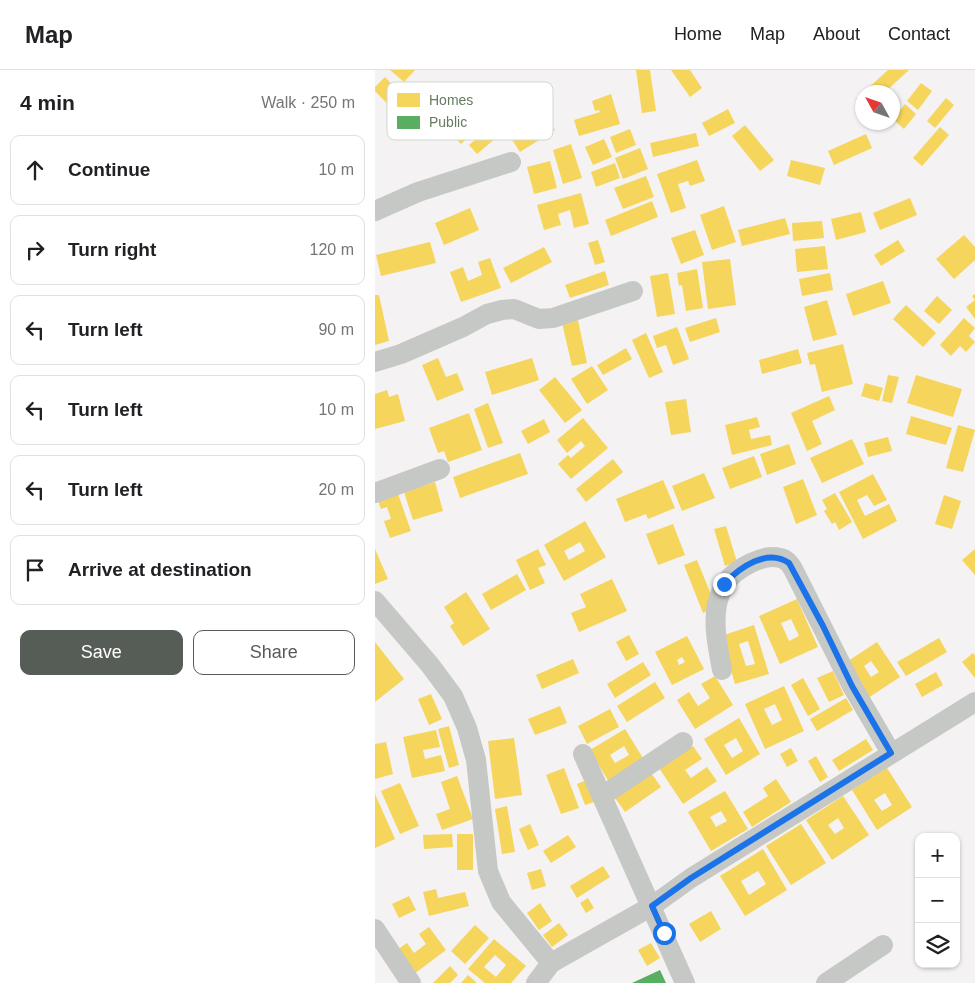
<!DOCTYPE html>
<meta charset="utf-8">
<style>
:root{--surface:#fff;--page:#f2f2f2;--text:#202124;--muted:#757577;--line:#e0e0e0;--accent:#565c56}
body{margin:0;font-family:Arial,sans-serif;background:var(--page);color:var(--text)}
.controls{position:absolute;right:15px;bottom:15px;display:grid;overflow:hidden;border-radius:10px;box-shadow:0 1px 4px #0004}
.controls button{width:45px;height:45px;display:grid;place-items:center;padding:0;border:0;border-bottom:1px solid var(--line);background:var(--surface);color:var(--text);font:25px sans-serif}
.compass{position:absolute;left:480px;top:15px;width:45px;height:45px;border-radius:50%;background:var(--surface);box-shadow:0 1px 4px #0004;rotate:310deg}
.stop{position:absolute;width:15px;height:15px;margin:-11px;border:4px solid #1a73e8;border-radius:50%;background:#fff}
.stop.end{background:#1a73e8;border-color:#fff;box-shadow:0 1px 5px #0008}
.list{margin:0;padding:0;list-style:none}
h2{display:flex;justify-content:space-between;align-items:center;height:65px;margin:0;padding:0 20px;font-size:21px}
h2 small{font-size:16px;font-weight:400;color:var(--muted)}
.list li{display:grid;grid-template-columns:32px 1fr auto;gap:15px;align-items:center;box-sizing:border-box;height:70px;margin:0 10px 10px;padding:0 10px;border:1px solid var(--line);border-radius:10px}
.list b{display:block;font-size:19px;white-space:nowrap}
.list em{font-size:16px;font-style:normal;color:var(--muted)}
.actions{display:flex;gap:10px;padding:15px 20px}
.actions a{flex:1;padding:11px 0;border:1px solid var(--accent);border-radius:10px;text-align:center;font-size:18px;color:var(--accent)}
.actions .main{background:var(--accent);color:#fff}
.icon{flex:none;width:28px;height:28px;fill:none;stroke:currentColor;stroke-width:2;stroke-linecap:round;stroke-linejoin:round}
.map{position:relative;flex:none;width:600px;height:913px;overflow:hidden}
header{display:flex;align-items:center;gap:30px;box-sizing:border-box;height:70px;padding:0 25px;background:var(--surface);border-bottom:1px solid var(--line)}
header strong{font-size:24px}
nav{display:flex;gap:28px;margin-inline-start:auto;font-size:18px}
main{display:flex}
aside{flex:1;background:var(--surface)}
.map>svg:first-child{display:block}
.homes{fill:#f6d55c;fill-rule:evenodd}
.public{fill:#5aae61}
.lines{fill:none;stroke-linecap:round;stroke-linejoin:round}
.minor{stroke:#c6c8c6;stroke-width:20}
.route{stroke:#1a73e8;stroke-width:6}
.key{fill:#fff;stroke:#d1d7cf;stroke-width:1}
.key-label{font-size:14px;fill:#677b60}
</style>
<header>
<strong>Map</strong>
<nav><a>Home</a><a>Map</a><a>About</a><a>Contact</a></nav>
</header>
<main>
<aside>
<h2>4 min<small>Walk · 250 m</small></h2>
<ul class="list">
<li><svg class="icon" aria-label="ahead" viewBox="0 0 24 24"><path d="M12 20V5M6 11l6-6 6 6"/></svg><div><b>Continue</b></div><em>10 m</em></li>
<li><svg class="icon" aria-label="right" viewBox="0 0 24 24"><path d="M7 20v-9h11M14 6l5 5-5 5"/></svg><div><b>Turn right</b></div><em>120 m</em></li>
<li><svg class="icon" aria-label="left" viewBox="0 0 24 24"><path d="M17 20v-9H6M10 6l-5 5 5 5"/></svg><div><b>Turn left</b></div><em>90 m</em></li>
<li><svg class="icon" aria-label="left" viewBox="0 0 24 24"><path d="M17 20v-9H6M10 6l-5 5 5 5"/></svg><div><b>Turn left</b></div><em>10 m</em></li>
<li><svg class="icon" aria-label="left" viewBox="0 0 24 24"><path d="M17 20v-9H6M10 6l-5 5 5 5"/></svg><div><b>Turn left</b></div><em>20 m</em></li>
<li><svg class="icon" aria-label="arrive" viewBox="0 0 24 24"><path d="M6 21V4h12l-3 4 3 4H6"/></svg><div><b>Arrive at destination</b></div></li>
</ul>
<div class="actions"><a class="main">Save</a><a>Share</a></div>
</aside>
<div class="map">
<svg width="600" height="913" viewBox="0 0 600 913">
<rect width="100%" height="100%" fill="#f4f2f3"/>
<g class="homes">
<path d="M15,0H40L29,12Z"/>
<path d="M261,0H275L281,41L267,43Z"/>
<path d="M296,0H315L327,18L315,27Z"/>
<path d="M513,0H534L510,22H489Z"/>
<path d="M10,7L38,37L26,48L0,21V17Z"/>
<path d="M546,13L557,21L543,40L532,31Z"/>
<path d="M236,24L245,54L204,66L199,50L225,42L224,40L220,41L217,31Z"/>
<path d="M488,24V36L481,29Z"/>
<path d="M158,25L166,38L144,52L149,60L171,46L180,60L145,82L123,48Z"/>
<path d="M95,27L114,48L86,74L76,64L93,49L83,39Z"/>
<path d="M571,28L579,35L560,58L552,51Z"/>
<path d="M530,34L541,44L529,59L518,49Z"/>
<path d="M353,39L360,53L334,66L327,53Z"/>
<path d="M119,54L127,63L102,84L94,75Z"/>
<path d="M370,55L399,90L385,101L357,66Z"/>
<path d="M565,57L574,65L547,96L538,88Z"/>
<path d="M255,59L261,75L241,83L235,67Z"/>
<path d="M321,63L324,76L278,87L275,73Z"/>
<path d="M491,64L497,78L459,95L453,81Z"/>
<path d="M229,69L237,87L218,95L210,77Z"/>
<path d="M196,74L207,108L188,114L178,80Z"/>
<path d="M265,78L273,99L248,109L240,88Z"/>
<path d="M322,90L330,111L315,116L313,111L303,114L311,138L296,143L282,104Z"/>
<path d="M416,90L450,98L445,115L412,106Z"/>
<path d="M175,91L182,118L159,124L152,97Z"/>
<path d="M240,93L245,108L221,117L216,102Z"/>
<path d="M271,106L279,127L248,139L239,118Z"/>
<path d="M206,123L214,154L199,158L195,140L183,144L186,155L169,160L162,135Z"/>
<path d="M535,128L542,145L505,160L498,143Z"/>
<path d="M277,131L283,147L236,166L230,150Z"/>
<path d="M349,136L361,172L337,180L325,145Z"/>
<path d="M95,138L104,160L69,175L60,153Z"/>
<path d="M486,142L491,162L461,170L456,149Z"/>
<path d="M410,148L415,164L367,176L363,160Z"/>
<path d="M447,151L449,168L418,171L417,153Z"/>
<path d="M320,160L329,185L306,194L296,168Z"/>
<path d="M589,165L600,177V190L579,209L561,189Z"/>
<path d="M223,170L230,192L220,195L213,173Z"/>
<path d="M523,170L530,181L506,196L499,185Z"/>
<path d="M55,172L61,193L6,206L1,185Z"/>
<path d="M450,176L453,199L422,202L420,179Z"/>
<path d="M169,177L177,192L136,213L128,198Z"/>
<path d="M115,188L126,218L86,232L75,202L88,197L93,211L107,205L103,192Z"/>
<path d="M355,189L361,235L333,239L327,192Z"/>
<path d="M322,199L328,238L311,241L307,215L304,216L302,203Z"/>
<path d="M230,201L234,215L195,228L190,215Z"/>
<path d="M293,203L300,244L282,247L275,206Z"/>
<path d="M455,203L458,220L427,226L424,209Z"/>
<path d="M508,211L516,233L478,246L471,224Z"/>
<path d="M600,224V249L591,237L600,230L597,226Z"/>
<path d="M0,225H4L14,271L0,275Z"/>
<path d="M562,226L577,240L564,254L549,241Z"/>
<path d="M452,230L462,265L438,271L429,237Z"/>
<path d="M531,235L561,263L548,277L518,249Z"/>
<path d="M341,248L345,262L315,272L310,258Z"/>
<path d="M589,248L600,258L594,266L600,272L591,282L585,276L576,286L565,275Z"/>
<path d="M203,250L212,293L197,296L187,253Z"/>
<path d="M302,257L314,289L298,295L291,275L282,278L278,266Z"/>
<path d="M271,263L288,302L274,308L257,270Z"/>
<path d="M468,274L478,314L447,322L440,294L435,295L432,283Z"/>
<path d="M251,278L257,289L228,305L222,295Z"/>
<path d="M423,279L427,293L387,304L384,290Z"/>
<path d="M63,288L71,307L82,303L89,320L62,331L47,295Z"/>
<path d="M157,288L164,310L117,325L110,302Z"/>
<path d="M217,296L233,320L212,334L196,309Z"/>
<path d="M513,305L524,307L517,333L507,331Z"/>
<path d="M541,305L587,319L578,347L532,333Z"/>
<path d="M180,307L207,340L190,353L164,320Z"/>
<path d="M490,313L508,318L504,331L486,326Z"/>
<path d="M12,320L14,327L23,324L30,351L0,359V324Z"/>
<path d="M454,326L460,340L437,351L447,374L432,381L416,343Z"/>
<path d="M311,329L316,362L296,365L290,332Z"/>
<path d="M113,333L128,373L113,378L99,339Z"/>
<path d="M94,343L107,380L73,392L69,381L63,383L54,358Z"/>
<path d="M536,346L577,358L571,375L531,364Z"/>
<path d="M382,347L385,357L374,360L376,369L395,365L397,375L357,385L350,355Z"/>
<path d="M208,348L233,378L196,409L183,394L193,385L196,388L210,376L206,371L192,383L182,370Z"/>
<path d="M169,349L175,362L153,374L146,361Z"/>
<path d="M583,355L600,360L588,402L571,398Z"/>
<path d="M513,367L517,381L493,387L489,373Z"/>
<path d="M477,369L489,394L447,413L435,388Z"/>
<path d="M414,374L421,394L392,405L385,384Z"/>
<path d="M145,383L153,404L85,428L78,407Z"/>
<path d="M379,386L387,407L355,419L347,398Z"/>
<path d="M238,389L248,402L211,432L201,419Z"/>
<path d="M329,403L340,428L307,441L297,416Z"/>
<path d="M498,404L512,430L499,436L492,425L482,430L490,446L514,434L522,451L488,469L464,422Z"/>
<path d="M428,409L442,445L421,454L408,417Z"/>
<path d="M288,410L300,438L273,449L271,444L250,452L241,429Z"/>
<path d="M60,412L68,441L38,450L29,422Z"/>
<path d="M22,421L36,461L15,468L9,451L16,449L12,437L6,439L2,428Z"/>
<path d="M460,423L477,452L464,460L460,452L457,454L449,441L452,439L447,430Z"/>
<path d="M569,425L586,431L577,459L560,454Z"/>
<path d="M210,451L231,487L189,511L169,475ZM205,472L210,481L194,490L189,481Z"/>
<path d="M298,454L310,485L283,495L271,464Z"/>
<path d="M351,456L362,492L350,496L339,459Z"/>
<path d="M0,479L13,509L0,514Z"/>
<path d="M163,479L171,495L163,498L170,513L155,520L141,490Z"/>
<path d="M600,479V505L587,490Z"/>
<path d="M322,490L341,537L328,543L309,495Z"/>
<path d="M142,504L151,520L116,540L107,524Z"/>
<path d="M237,509L252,541L204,562L196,543L211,537L205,524Z"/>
<path d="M91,522L115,559L88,576L75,556L79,553L69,537Z"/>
<path d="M422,529L443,577L405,594L384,546ZM416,549L424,566L414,571L406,553Z"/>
<path d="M379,555L394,604L360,614L346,566ZM373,571L380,594L371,596L364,574Z"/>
<path d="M254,565L264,584L251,591L241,572Z"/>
<path d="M312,566L329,599L297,615L280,582ZM307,587L310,592L304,595L302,590Z"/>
<path d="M564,568L572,582L531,606L522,592Z"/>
<path d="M0,572L29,609L0,632Z"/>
<path d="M502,572L525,607L493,628L470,593ZM496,591L504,602L496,607L489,596Z"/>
<path d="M598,583L600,585V608L587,592Z"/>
<path d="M198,589L204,603L167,619L161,605Z"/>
<path d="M268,592L276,605L240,628L232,614Z"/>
<path d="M458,601L469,625L454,632L442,608Z"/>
<path d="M561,602L568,615L547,627L540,614Z"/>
<path d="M340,606L358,635L320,659L302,630L314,622L323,636L335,628L326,614Z"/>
<path d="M428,608L445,639L433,646L416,615Z"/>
<path d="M280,612L290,628L252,652L242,636Z"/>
<path d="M409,616L429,661L390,679L370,634ZM400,634L407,650L397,655L389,639Z"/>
<path d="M56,624L67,649L54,655L43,629Z"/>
<path d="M471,628L478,640L442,661L435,649Z"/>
<path d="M185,636L192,653L160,665L153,649Z"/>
<path d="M235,639L244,657L212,674L203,656Z"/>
<path d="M364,648L385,684L351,705L329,669ZM361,668L368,681L357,688L349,675Z"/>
<path d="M74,656L84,695L74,698L63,659Z"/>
<path d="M250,659L271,693L235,714L215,680ZM249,676L254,685L240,693L235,685Z"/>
<path d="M61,660L65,677L48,680L50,689L66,685L70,701L37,708L28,667Z"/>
<path d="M139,668L147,725L120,729L113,671Z"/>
<path d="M491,669L498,680L464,701L457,690Z"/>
<path d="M11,672L18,704L0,709V674Z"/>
<path d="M318,676L327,689L310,700L316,708L332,697L342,711L308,734L284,698Z"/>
<path d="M416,678L423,691L412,697L405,684Z"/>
<path d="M441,686L453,707L445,712L433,691Z"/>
<path d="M189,698L204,738L186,744L171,705Z"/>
<path d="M512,698L537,737L502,760L477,720ZM510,723L517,735L507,741L499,730Z"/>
<path d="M276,703L286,717L250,742L240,728Z"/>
<path d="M82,706L98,749L67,760L61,744L75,739L66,712Z"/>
<path d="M214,709L222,731L210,735L202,714Z"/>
<path d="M401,709L416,732L377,757L368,742L393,726L388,718Z"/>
<path d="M25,713L44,756L25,764L6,721Z"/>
<path d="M350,721L373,759L336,781L313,742ZM346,741L352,751L341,757L335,747Z"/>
<path d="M0,724L20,769L0,778Z"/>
<path d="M468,726L494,765L457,790L431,750ZM463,748L469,758L460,764L453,755Z"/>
<path d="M132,736L140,782L127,784L120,739Z"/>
<path d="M155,754L164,775L153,780L144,759Z"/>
<path d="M426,754L451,793L416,815L391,776Z"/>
<path d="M77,764L78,777L49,779L48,765Z"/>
<rect x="82" y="764" width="16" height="36"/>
<path d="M193,765L201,777L176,793L168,781Z"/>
<path d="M388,779L412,820L370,846L345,806ZM383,801L391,814L374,825L366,811Z"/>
<path d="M228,796L235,807L202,828L195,816Z"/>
<path d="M166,799L171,816L157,820L152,803Z"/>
<path d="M61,819L63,828L90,822L94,836L54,846L48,822Z"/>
<path d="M34,826L41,840L24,848L17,834Z"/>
<path d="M213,828L219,838L211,843L205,833Z"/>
<path d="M165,833L177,851L164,860L152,843Z"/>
<path d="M336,841L346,859L325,872L314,854Z"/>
<path d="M184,853L193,865L177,877L168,865Z"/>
<path d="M100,855L114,868L90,894L76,881Z"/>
<path d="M54,857L71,880L39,904L22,880L32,873L39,883L51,874L44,864Z"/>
<path d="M119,869L151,896L136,913H110L93,899ZM120,885L131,895L121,907L109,897Z"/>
<path d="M276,873L285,888L272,896L263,880Z"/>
<path d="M75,896L83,905L75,913H58Z"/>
<path d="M93,905L102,913H86Z"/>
</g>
<path class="public" d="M285,900L291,913H257Z"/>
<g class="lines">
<g class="minor">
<path d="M0,141L43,122L136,92"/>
<path d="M0,292L26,284L88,257L112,244L127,240L139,239L164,249L178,248L258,221"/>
<path d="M0,423L65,399"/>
<path d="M0,531L55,595L78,626L92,658L101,690L113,801L126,832L176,893"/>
<path d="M347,600C343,578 338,557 342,534C344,527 347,518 351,512C361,499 388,483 405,488C412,489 416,495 419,501L477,616L516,683"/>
<path d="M208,684L310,913"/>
<path d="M227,726L308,672"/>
<path d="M0,859L36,913"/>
<path d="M161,913L176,893L277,836L316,808L600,632"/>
<path d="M451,913L508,875"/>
</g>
</g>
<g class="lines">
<path class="route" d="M289,863L277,836L316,808L516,683L477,616L448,556L414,493C392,478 365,497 349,514"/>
</g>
<rect x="12" y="12" width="166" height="58" rx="8" class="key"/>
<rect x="22" y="23" width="23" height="14" fill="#f6d55c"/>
<rect x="22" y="46" width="23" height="13" fill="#5aae61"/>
<g class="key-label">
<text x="54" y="35">Homes</text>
<text x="54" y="57">Public</text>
</g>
</svg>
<div class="controls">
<button>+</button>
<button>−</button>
<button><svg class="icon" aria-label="layers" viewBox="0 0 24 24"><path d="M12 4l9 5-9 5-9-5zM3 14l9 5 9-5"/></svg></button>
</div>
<svg class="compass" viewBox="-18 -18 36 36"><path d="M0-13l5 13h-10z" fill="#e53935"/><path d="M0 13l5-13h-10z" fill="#757577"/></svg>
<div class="stop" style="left:289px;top:863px"></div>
<div class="stop end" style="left:349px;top:514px"></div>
</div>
</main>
